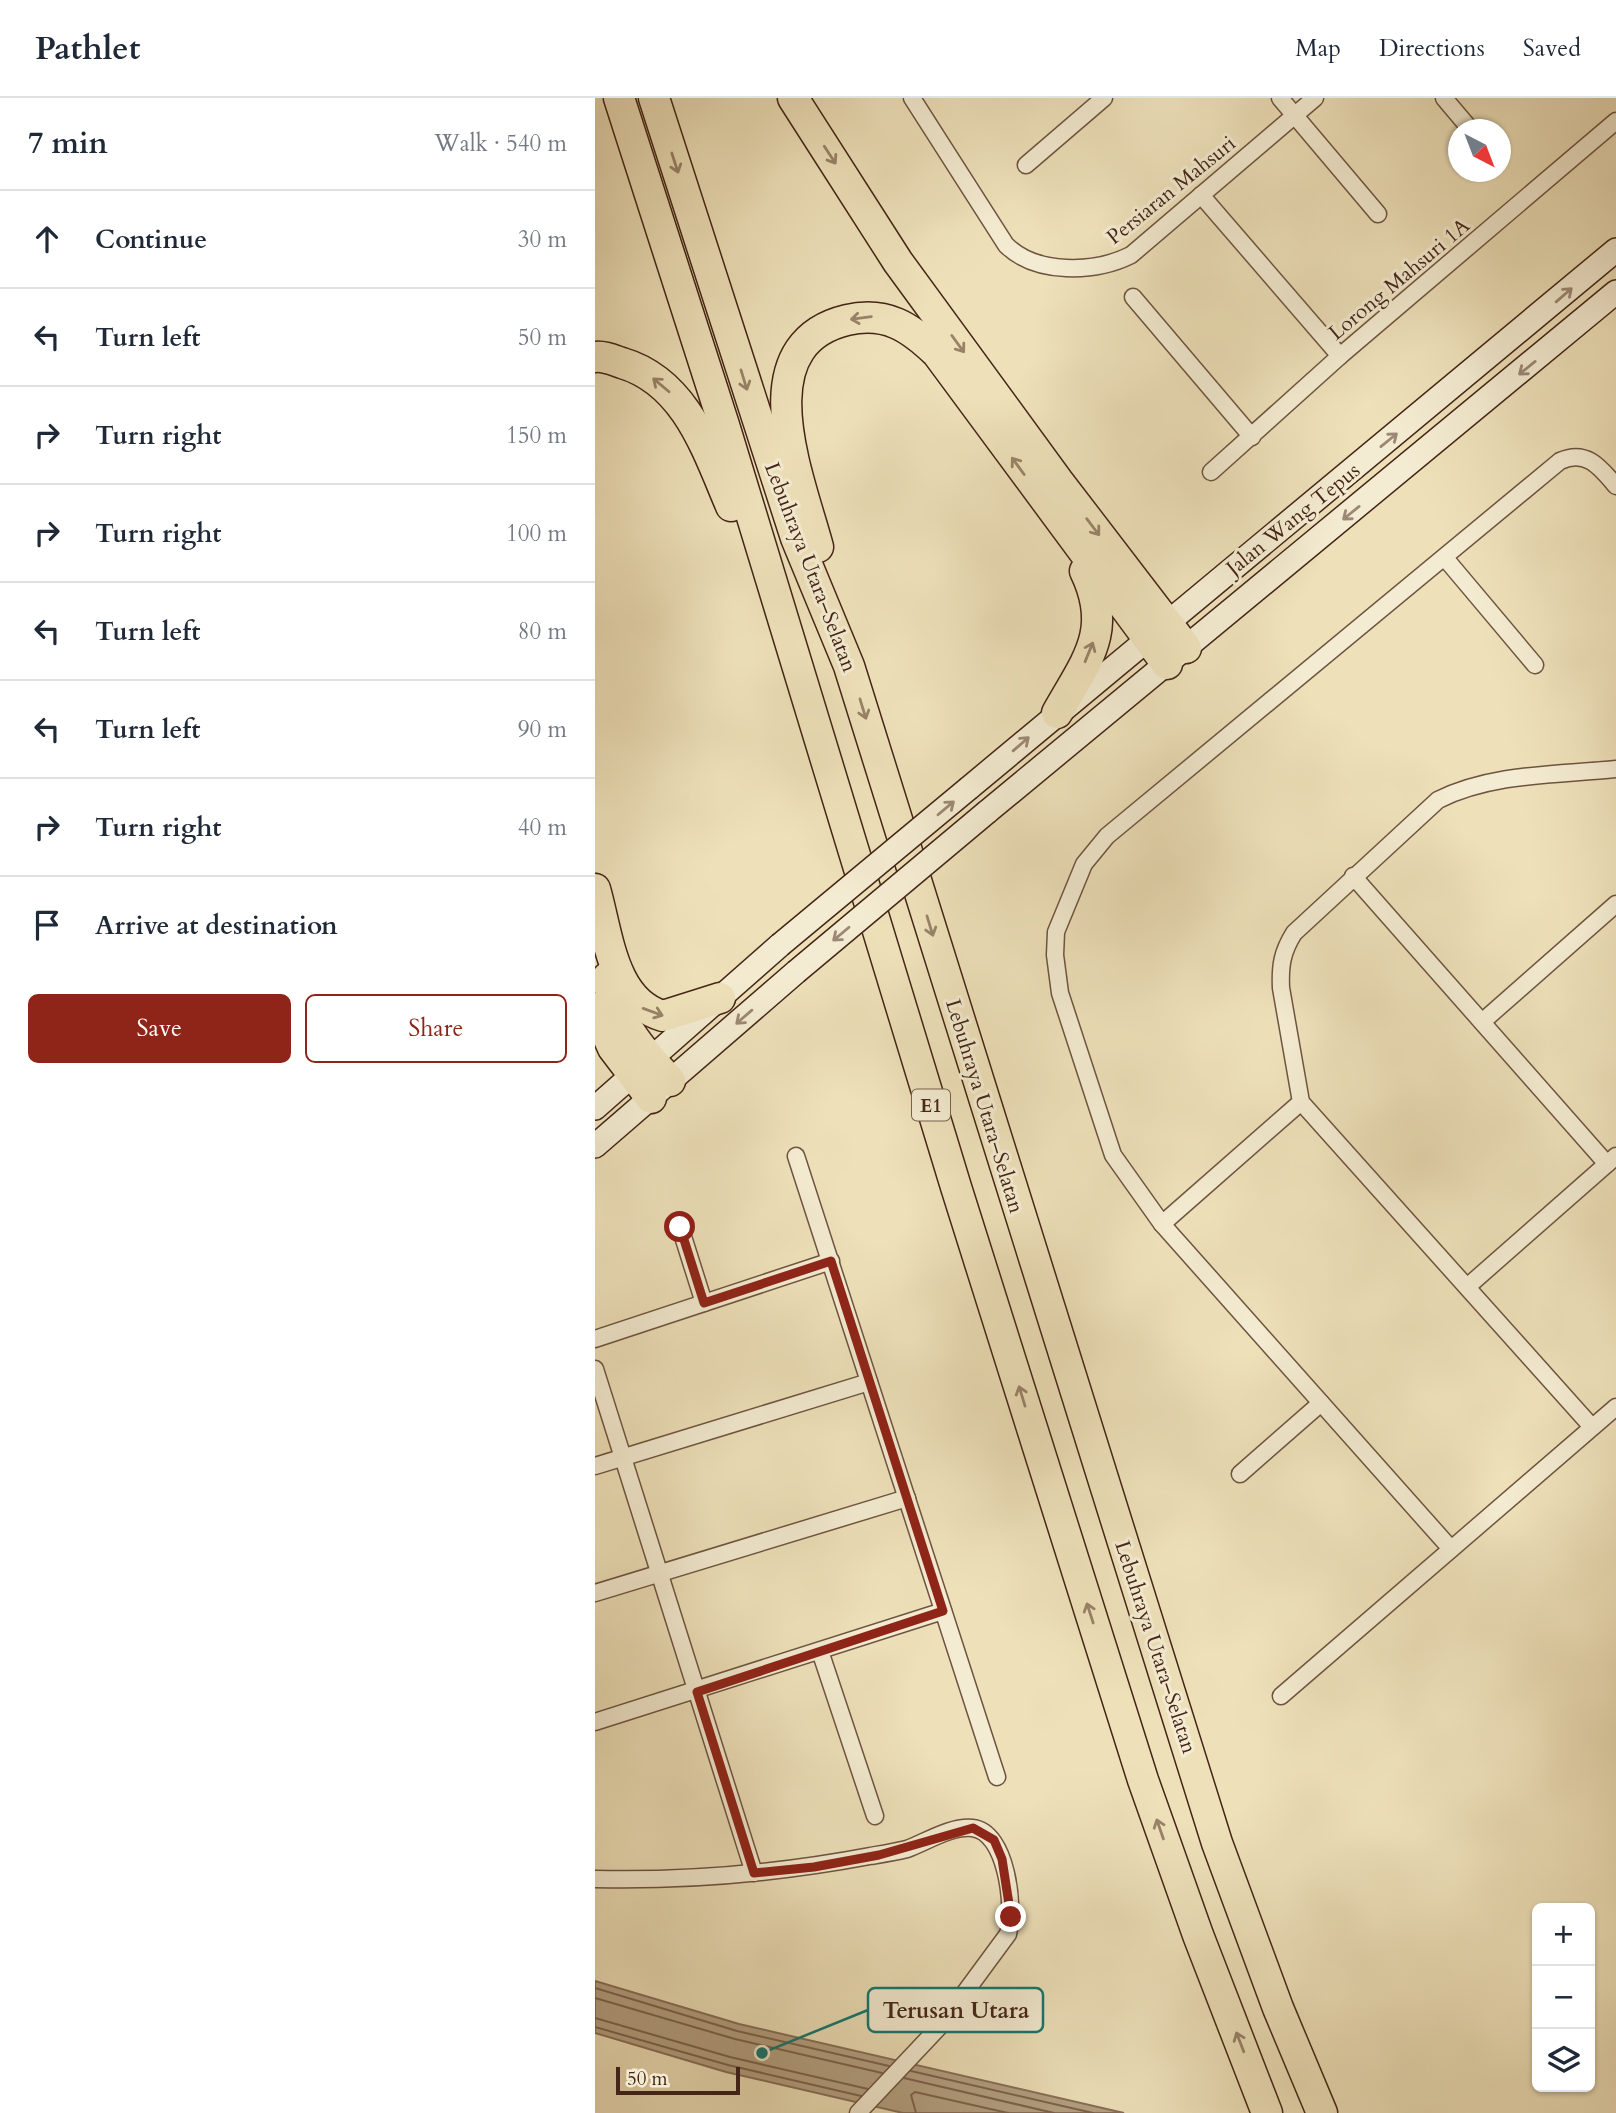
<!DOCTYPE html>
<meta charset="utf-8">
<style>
:root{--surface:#fff;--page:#f6f6f7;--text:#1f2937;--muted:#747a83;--line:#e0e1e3;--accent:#8f2418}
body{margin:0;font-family:Cardo,serif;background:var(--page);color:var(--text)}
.controls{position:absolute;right:21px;bottom:21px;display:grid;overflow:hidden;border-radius:10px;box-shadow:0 2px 5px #0004}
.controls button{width:63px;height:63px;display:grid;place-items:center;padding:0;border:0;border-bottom:2px solid var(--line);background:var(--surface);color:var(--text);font:35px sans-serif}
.compass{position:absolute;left:853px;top:21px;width:63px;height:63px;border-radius:50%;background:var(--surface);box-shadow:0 2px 5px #0004;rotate:138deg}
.scale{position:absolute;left:21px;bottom:18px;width:124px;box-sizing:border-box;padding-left:7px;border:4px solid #442517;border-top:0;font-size:19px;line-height:24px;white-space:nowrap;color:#442517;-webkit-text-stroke:5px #f4ecd2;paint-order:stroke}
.stop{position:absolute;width:21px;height:21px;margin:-16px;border:5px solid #8f2418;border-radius:50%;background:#fff}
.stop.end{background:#8f2418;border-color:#fff;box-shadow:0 2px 7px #0008}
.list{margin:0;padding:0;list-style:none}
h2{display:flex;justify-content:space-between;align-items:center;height:91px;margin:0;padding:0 28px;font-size:30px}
h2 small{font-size:23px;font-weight:400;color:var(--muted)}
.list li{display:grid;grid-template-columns:46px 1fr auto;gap:21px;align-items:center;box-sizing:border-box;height:98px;padding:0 28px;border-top:2px solid var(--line)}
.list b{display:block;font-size:26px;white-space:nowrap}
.list em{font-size:23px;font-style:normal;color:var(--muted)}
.actions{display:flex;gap:14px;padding:21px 28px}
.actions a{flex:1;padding:16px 0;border:2px solid var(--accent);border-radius:10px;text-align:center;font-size:24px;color:var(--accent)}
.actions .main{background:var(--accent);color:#fff}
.icon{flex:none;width:38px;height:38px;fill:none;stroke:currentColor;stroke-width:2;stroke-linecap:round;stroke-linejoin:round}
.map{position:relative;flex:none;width:1021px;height:2015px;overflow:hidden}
header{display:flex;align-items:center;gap:42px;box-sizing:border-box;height:98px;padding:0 35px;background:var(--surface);border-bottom:2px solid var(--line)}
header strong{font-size:33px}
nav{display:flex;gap:38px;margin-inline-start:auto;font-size:24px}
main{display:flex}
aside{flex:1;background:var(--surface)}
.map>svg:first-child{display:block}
.water{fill:#b4a183;stroke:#876f58;stroke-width:2}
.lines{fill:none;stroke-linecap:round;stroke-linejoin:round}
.shore{stroke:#7c634d;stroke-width:2}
.street-casing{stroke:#6e5440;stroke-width:19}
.secondary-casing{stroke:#442517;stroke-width:26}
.highway-casing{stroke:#442517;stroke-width:33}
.street{stroke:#f4ecd2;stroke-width:16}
.secondary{stroke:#f4ecd2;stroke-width:23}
.highway{stroke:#eee1ba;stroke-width:30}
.secondary-bridge-casing{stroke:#442517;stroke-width:26;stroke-linecap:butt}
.secondary-bridge{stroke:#f4ecd2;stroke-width:23}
.oneway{stroke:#998368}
.oneway2{stroke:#9c8874}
.route{stroke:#8f2418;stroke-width:9}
.labels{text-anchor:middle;stroke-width:6;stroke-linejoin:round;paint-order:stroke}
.shield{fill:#f4ecd2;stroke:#79614f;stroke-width:2}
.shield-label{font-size:19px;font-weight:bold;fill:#442517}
.street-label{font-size:21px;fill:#442517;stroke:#f4ecd2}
.leader{fill:none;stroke:#0f766e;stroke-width:2.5}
.callout-dot{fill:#0f766e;stroke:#f4ecd2;stroke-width:2.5}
.callout{fill:#f4ecd2;stroke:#0f766e;stroke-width:2.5}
.callout-label{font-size:23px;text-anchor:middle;font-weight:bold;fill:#442517}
</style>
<header>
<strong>Pathlet</strong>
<nav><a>Map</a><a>Directions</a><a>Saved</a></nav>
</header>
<main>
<aside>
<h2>7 min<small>Walk · 540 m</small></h2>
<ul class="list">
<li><svg class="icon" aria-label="ahead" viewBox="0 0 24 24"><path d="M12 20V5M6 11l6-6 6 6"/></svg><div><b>Continue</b></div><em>30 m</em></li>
<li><svg class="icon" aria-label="left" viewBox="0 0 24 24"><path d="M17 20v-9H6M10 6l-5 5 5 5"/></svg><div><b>Turn left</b></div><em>50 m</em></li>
<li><svg class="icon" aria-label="right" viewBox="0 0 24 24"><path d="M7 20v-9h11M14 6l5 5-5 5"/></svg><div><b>Turn right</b></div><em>150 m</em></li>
<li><svg class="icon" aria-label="right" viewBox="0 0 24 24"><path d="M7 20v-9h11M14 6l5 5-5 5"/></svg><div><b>Turn right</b></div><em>100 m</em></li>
<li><svg class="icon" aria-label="left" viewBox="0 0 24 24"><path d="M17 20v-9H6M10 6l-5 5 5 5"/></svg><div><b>Turn left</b></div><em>80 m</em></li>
<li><svg class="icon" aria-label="left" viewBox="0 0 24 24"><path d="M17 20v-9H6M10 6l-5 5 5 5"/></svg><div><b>Turn left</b></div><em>90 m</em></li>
<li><svg class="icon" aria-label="right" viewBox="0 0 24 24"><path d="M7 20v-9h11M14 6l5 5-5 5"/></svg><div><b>Turn right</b></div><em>40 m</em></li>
<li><svg class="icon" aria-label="arrive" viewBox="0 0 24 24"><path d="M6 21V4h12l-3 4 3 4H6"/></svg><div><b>Arrive at destination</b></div></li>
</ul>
<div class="actions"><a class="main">Save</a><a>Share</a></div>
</aside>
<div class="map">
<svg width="1021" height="2015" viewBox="0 0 1021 2015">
<rect width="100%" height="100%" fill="#eee1ba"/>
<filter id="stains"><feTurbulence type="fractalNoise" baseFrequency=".00286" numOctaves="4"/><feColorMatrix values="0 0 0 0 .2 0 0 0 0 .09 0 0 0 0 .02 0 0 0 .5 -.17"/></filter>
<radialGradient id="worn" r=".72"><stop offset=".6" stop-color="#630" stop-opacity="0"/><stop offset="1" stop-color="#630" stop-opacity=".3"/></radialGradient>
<path class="water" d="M0,1883L144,1926L529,2015H308L131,1974L0,1935Z"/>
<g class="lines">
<g class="shore">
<path d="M0,1890L142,1933L294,1968"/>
<path d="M0,1900L140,1941L287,1975"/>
<path d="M0,1920L135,1959L273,1991"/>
<path d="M0,1929L133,1967L266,1998"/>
<path d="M316,1973L498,2015"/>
<path d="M309,1980L459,2015"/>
<path d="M321,2015L316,1997L320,1994L413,2015"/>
</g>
<defs>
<g id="street">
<path d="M317,0L411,147C441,177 500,175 536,157L720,0"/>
<path d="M685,0L783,116"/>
<path d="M849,0L876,32"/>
<path d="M431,67L509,0"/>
<path d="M606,97L745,258"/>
<path d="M538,199L657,339"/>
<path d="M616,374L745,258L1021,23"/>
<path d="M850,460L940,567"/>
<path d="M758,778L1012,1066"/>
<path d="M887,924L1021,806"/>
<path d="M201,1058L402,1679"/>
<path d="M567,1126L706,1004"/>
<path d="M85,1129L109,1205"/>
<path d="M872,1189L1021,1058"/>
<path d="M0,1241L236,1163"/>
<path d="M0,1271L159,1775"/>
<path d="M997,1329L706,1004L686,890C685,868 687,854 699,835L843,702C897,675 962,677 1021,671"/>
<path d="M0,1368L274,1284"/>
<path d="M645,1376L726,1305"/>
<path d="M856,1451L567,1126L518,1057L465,895L460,857L461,834L489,766L512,738L965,363C991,351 1005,369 1021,388"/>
<path d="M0,1495L312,1400"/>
<path d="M225,1553L280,1718"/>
<path d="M686,1598L1021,1309"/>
<path d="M0,1624L348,1513"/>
<path d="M0,1781C92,1783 185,1775 275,1758C287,1756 300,1754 312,1751C331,1744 356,1728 377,1730C412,1733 420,1810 413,1836L346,1927L263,2015"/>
</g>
<g id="secondary">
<path d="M374,690L1021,152"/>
<path d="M392,714L1021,194"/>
<path d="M0,1010L185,847"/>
<path d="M0,1048L201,874"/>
</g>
<g id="highway">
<path d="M24,0L129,327L361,1089L548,1682L603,1837L672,2015"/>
<path d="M59,0L201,440L254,568L622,1745L683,1910L727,2015"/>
<path d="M198,0L303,164L463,383L591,550"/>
<path d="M0,259C9,258 18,262 27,265C91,284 112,352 136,408"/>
<path d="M223,449C205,381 148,247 252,222C291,213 315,229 342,255L572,566"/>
<path d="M462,615C491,563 519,533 490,473"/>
<path d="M0,791C13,836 17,903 68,918L125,900"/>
<path d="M12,880C21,922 46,952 75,983"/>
<path d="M0,910L18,950L56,1000"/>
</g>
</defs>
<use href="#street" class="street-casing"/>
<use href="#secondary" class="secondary-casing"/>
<use href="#highway" class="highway-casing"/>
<use href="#street" class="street"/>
<use href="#secondary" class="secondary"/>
<use href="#highway" class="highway"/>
<defs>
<g id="secondary-bridge">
<path d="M185,847L374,690"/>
<path d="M201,874L392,714"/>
</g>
</defs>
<use href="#secondary-bridge" class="secondary-bridge-casing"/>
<use href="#secondary-bridge" class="secondary-bridge"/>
</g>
<defs><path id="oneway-shaft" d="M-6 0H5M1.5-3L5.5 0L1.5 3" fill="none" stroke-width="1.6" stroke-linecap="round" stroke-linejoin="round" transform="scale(1.75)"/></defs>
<g class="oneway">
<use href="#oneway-shaft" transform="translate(235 57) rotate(57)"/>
<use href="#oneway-shaft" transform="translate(80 65) rotate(72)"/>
<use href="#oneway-shaft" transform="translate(266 220) rotate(172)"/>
<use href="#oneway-shaft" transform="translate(363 246) rotate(54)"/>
<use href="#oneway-shaft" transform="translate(149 282) rotate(73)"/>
<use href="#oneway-shaft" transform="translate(66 287) rotate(-140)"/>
<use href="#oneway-shaft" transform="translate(423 368) rotate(-126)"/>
<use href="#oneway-shaft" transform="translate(498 429) rotate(53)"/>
<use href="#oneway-shaft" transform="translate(494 554) rotate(-68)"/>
<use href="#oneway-shaft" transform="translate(268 611) rotate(73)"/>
<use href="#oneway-shaft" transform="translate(335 828) rotate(73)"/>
<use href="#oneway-shaft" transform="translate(58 914) rotate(20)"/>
<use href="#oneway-shaft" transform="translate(427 1298) rotate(-107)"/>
<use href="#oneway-shaft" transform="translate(495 1515) rotate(-108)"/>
<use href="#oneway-shaft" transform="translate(565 1731) rotate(-109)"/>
<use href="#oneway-shaft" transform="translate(645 1944) rotate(-111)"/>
</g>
<g class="oneway2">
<use href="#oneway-shaft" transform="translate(969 197) rotate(-41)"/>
<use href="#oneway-shaft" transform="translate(932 270) rotate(141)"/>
<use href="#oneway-shaft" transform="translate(794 342) rotate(-39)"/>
<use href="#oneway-shaft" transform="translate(756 415) rotate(141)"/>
<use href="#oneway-shaft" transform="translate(426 646) rotate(-41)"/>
<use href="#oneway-shaft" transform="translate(351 710) rotate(-40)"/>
<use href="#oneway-shaft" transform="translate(246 836) rotate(140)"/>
<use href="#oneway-shaft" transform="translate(149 919) rotate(139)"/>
</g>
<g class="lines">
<path class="route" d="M85,1129L109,1205L236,1163L348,1513L102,1594L159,1775L219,1769L284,1757L378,1730L399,1742L407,1761L416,1819"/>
</g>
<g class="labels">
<rect class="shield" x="317" y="991.5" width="38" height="31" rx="5"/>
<g class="shield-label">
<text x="336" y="1014">E1</text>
</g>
<g class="street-label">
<text transform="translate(576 92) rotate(-39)" y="7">Persiaran Mahsuri</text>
<text transform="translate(804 181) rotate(-40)" y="7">Lorong Mahsuri 1A</text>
<text transform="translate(698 421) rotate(-39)" y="7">Jalan Wang Tepus</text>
<text transform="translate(216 469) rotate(69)" y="7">Lebuhraya Utara–Selatan</text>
<text transform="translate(390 1008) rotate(73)" y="7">Lebuhraya Utara–Selatan</text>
<text transform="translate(561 1549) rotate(72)" y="7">Lebuhraya Utara–Selatan</text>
</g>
</g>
<path class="leader" d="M167 1955L273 1912"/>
<circle class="callout-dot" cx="167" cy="1955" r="7"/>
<rect class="callout" x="273" y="1890" width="175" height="44" rx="7"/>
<g class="callout-label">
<text x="361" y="1920">Terusan Utara</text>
</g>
<rect width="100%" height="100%" filter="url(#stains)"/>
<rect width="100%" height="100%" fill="url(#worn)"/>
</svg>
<div class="controls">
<button>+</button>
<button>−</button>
<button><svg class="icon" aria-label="layers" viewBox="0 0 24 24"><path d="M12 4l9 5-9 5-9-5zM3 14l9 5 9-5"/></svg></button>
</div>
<svg class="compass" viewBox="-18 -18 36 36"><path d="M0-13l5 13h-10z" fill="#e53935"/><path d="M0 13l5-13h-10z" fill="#747a83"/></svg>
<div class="scale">50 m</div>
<div class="stop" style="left:85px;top:1129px"></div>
<div class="stop end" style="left:416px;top:1819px"></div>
</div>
</main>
